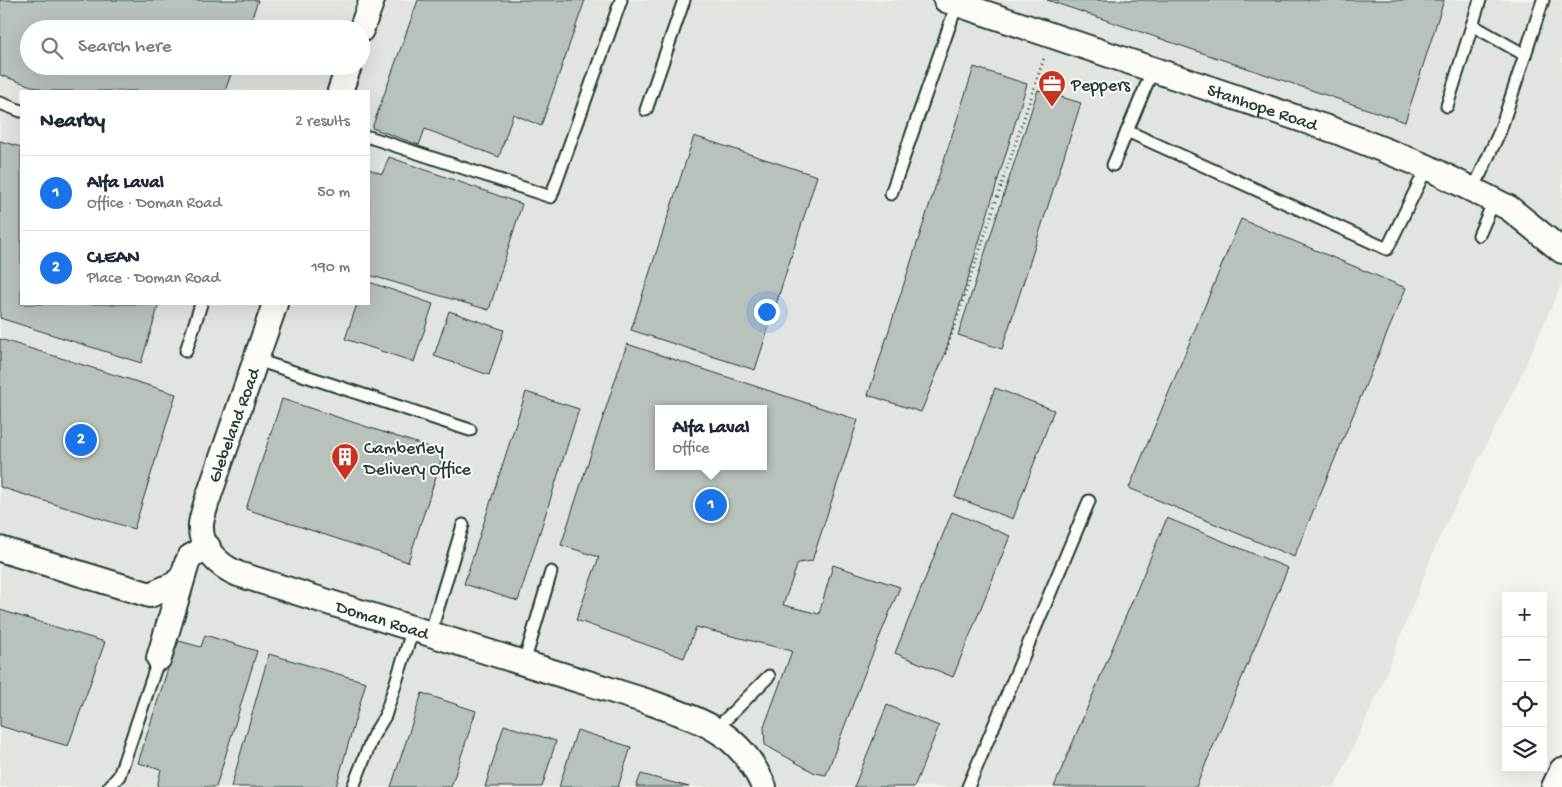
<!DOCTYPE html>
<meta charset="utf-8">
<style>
:root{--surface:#fff;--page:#f6f6f7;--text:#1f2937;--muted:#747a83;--line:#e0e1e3;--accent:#1a73e8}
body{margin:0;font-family:"Gochi Hand",sans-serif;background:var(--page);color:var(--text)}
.controls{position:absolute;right:15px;bottom:15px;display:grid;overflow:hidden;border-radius:0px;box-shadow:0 5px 20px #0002}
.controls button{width:45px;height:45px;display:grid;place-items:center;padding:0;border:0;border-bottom:1px solid var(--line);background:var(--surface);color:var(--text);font:25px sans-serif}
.you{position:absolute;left:766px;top:311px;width:18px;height:18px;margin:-12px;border:4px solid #fff;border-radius:50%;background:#1a73e8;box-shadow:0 0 0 8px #1a73e833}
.badge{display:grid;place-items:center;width:32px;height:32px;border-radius:50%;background:var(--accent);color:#fff;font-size:16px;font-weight:700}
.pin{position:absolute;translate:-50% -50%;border:2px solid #fff;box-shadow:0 1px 5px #0006}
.popup{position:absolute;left:655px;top:405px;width:112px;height:65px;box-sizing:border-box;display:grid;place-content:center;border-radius:0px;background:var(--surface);filter:drop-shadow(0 1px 4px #0005);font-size:16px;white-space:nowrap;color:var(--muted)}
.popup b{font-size:19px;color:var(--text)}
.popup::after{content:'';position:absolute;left:50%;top:100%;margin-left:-10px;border:10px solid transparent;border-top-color:var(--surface)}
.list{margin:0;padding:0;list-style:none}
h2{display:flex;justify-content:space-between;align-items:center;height:65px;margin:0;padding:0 20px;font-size:21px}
h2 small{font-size:16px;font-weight:400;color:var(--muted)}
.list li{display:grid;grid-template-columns:32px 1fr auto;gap:15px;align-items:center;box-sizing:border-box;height:75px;padding:0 20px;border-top:1px solid var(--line)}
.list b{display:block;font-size:19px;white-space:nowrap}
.list p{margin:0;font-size:16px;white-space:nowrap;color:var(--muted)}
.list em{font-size:16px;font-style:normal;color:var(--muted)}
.icon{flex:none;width:28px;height:28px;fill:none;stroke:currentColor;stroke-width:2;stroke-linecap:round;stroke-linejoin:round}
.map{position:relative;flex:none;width:1562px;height:787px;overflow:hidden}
.search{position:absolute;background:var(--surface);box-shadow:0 5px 20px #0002;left:20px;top:20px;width:350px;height:55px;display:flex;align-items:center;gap:12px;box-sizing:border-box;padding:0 18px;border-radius:28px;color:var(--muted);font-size:19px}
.panel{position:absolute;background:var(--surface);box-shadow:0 5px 20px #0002;left:20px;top:90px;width:350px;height:215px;border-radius:0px}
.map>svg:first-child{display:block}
.built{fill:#e2e5df;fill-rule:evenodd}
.building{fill:#b9c1bb;stroke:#1f3d34;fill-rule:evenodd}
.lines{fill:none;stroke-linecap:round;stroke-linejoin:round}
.lane-casing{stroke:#1f3d34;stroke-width:15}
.street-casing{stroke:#1f3d34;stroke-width:28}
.path{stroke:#1f3d34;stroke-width:3;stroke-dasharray:1 4;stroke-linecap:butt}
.lane{stroke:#fdfcf7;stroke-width:11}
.street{stroke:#fdfcf7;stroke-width:24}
.labels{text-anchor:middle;stroke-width:4;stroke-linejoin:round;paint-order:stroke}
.poi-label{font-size:18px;fill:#1f3d34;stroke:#fdfcf7;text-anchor:start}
.street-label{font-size:18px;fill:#1f3d34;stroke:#fdfcf7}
</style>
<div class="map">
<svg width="1562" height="787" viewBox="0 0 1562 787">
<rect width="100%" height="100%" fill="#f4f4ef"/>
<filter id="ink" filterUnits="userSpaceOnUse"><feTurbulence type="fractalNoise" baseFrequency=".02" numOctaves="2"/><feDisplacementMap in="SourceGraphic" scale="10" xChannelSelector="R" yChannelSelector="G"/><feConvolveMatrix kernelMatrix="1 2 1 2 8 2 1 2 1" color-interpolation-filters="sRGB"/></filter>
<g filter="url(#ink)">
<path class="built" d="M0,0H1562V283L1519,380L1439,538L1380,689L1335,787H0ZM29,29H361V66H29ZM21,91H369V304H21ZM658,409H764V466H658Z"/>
<g class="building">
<path d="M0,0H258L248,29H29V66H234L225,91H46L0,75Z"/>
<path d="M418,0H585L541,126L513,114L499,157L425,129L419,145L372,128Z"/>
<path d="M1047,0H1444L1405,122Z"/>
<path d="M974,67L1027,84L945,354L921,412L868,395Z"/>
<path d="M1038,90L1081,103L1002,349L958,335Z"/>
<path d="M694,136L817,176L755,370L631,330Z"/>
<path d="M0,141L21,147V304H159L141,363L0,318Z"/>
<path d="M389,157L522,204L489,310L369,275V169L382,174Z"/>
<path d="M1241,219L1406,288L1294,557L1129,488Z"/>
<path d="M369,282L433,304L414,362L345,339L357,304H369Z"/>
<path d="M449,311L504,330L489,375L434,356Z"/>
<path d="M0,339L176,394L134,529L0,487Z"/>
<path d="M627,344L858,420L812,561L798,563L783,605L819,614L833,565L900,587L864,675L826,775L815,773L765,745L764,727L792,651L696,627L684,658L576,620L599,557L561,545ZM658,409H764V466H658Z"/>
<path d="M995,388L1054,410L1013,519L955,497Z"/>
<path d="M526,392L579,409L518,601L464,584Z"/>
<path d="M282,399L444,452L408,562L246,509Z"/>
<path d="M952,512L1010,536L953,677L895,653Z"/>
<path d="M1167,518L1288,568L1196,787H1054Z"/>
<path d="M0,610L105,642L68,746L0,726Z"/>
<path d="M205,635L257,651L216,787H157L161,769L138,763L170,662L179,641L201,647Z"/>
<path d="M269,654L366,682L336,787H231Z"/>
<path d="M422,693L476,711L451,787H391Z"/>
<path d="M887,705L939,726L914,787H854Z"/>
<path d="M504,725L556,741L542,787H485Z"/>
<path d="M577,730L631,747L618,787H559Z"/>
<path d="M641,774L689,787H636Z"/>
</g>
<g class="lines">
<defs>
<g id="lane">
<path d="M1472,25L1525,55"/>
<path d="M0,103L21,111"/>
<path d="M1447,106L1480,0"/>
<path d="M646,110L684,0"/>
<path d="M1127,131L1387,249L1427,167"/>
<path d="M369,137L551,197L621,0"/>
<path d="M1113,165L1153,69"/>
<path d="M1473,190L1500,131L1543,0"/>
<path d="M891,194L957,4"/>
<path d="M1479,235L1494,201"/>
<path d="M186,351L201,304"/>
<path d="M257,360L470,430"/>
<path d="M430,634L463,525"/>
<path d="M524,663L551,572"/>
<path d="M716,729L769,676"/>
<path d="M109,787L119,776L159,658"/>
<path d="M353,787L373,736L385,716L413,629"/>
<path d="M968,787L1089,501"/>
</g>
<g id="street">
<path id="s1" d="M946,0L1336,131L1427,167L1509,208L1562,251"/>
<path d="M361,30L372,0"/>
<path d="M340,91L349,66"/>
<path id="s2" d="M275,304L207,501C205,508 202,516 201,524C199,548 219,566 238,574L649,702C702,721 740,731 764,787"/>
<path d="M0,549L150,595L175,584L182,577"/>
<path d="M159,658L187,563L190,557L208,547"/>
<path d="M1554,787L1562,770"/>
</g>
</defs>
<use href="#lane" class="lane-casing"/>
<use href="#street" class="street-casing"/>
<path class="path" d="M945,354L1044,58"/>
<use href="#lane" class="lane"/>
<use href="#street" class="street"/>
</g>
</g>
<defs>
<symbol id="office-pin" viewBox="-11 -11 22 30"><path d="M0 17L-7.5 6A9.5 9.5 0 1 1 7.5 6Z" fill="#c8321e" stroke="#fdfcf7"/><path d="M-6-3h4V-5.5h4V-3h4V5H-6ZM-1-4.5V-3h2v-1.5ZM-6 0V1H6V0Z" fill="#fff"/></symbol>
<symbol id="building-pin" viewBox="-11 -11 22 30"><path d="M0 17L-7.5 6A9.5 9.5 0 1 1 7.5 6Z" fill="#c8321e" stroke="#fdfcf7"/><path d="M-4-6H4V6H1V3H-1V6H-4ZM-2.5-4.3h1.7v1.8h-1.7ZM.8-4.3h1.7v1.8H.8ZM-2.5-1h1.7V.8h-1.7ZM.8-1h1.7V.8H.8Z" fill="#fff"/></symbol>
</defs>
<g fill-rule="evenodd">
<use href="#office-pin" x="1036" y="68" width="32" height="43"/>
<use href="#building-pin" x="329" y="441" width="32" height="43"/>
</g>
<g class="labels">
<g class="poi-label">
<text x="1071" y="90">Peppers</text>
<text x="364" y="453">Camberley<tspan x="364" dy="21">Delivery Office</tspan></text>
</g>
<g class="street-label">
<text dy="6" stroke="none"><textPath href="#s1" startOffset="334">Stanhope Road</textPath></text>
<text transform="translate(233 425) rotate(-70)" y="6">Glebeland Road</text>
<text dy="6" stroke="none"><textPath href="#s2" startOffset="450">Doman Road</textPath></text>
</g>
</g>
</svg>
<div class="controls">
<button>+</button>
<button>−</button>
<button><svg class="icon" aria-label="locate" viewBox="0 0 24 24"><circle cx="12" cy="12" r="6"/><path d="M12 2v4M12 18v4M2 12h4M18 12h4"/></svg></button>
<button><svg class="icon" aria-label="layers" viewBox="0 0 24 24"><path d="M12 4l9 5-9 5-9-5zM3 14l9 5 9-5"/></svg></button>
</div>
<div class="you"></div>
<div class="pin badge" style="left:711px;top:505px">1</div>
<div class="popup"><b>Alfa Laval</b>Office</div>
<div class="pin badge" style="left:81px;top:440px">2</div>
<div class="search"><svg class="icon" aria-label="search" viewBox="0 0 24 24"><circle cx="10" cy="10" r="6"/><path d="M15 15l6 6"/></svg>Search here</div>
<section class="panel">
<h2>Nearby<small>2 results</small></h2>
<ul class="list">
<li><span class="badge">1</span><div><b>Alfa Laval</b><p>Office · Doman Road</p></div><em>50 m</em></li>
<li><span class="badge">2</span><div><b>CLEAN</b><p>Place · Doman Road</p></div><em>190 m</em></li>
</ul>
</section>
</div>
